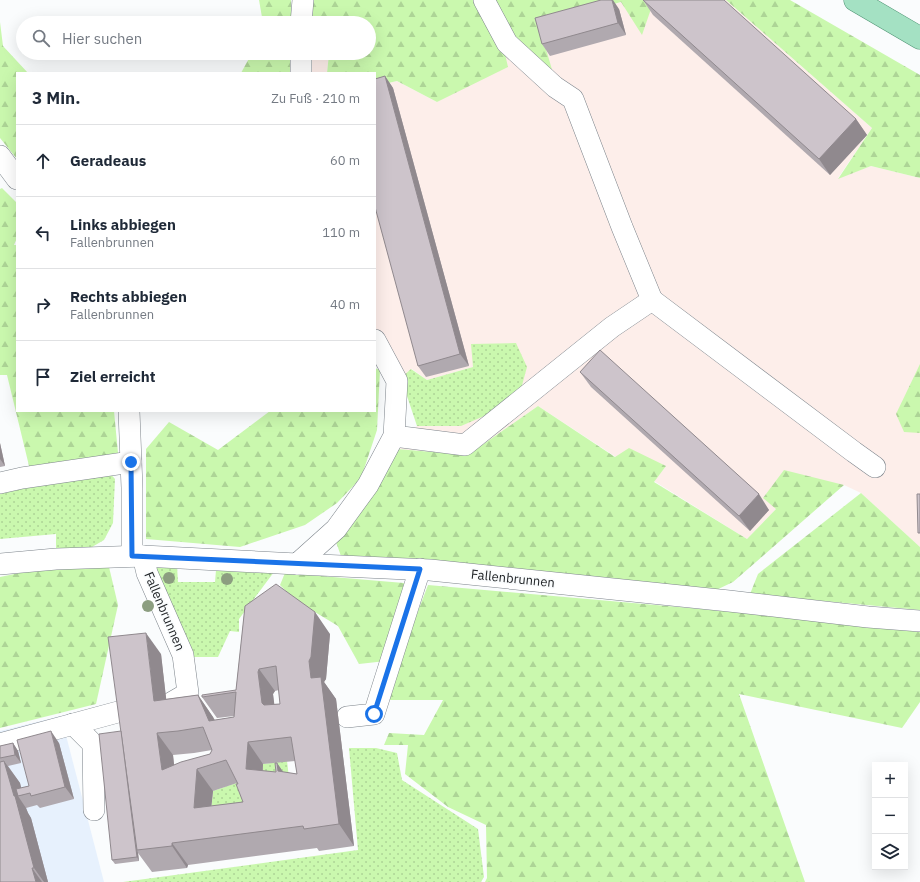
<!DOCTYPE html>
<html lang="de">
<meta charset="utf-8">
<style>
:root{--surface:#fff;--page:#f6f6f7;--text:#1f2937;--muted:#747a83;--line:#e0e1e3}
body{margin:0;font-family:"IBM Plex Sans",sans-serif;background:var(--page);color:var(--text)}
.controls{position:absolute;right:12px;bottom:12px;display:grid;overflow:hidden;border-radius:0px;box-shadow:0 4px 16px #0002}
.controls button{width:36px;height:36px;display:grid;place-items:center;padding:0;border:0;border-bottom:1px solid var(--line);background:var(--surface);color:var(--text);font:20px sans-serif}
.stop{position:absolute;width:12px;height:12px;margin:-9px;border:3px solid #1a73e8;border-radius:50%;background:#fff}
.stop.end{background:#1a73e8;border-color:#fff;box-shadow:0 1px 4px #0008}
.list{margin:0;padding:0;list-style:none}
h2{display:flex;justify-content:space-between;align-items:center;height:52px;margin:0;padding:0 16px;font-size:17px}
h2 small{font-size:13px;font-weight:400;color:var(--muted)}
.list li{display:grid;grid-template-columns:26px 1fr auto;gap:12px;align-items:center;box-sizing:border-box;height:72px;padding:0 16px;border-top:1px solid var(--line)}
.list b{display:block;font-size:15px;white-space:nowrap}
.list p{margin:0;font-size:13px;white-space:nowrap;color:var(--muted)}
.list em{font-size:13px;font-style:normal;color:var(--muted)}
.icon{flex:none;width:22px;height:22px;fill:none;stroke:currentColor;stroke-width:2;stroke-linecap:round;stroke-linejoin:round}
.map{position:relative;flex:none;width:920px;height:882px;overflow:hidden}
.search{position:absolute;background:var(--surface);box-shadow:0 4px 16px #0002;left:16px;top:16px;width:360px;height:44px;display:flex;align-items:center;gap:10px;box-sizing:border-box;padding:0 14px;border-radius:22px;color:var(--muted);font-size:15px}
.panel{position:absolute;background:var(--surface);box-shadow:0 4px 16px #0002;left:16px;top:72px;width:360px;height:340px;border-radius:0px}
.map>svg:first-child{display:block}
.built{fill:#e7f1fd}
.industrial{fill:#fdeeea}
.grass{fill:url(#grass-dots)}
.forest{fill:url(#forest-firs)}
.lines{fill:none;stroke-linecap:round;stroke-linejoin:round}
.minor-casing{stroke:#7d848b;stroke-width:22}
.major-casing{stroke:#4f9373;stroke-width:23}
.minor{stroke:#fff;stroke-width:21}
.major{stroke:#a4e1c3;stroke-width:22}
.tree{fill:#8c9e80}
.wall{fill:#b0a9af;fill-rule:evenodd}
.shaded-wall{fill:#90898e}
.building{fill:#cdc4cb;stroke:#90898e;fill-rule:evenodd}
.route{stroke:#1a73e8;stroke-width:5}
.labels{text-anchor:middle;stroke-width:3.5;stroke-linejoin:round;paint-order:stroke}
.street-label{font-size:13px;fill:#232629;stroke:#fafcfd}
</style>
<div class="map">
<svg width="920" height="882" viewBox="0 0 920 882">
<defs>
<pattern id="grass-dots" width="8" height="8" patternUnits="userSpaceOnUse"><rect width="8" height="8" fill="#caf8ae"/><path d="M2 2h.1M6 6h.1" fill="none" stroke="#add496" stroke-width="1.8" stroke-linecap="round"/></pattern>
<pattern id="forest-firs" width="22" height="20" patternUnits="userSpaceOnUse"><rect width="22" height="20" fill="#caf8ae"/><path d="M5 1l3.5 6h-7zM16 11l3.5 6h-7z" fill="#add496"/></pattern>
</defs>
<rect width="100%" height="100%" fill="#fafcfd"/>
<path class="built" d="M61,716L104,882H0V731Z"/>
<g class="industrial">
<path d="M659,0H726L872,128L838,178L871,166L920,178V547L861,493L844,485L776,509L747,539L654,481L666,466L616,457L538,406L468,455L397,449L417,426H461L473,367L427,380L412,369L401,378L375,359V86L397,81L437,102L505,54L552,72L539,25L622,2L651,9Z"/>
<path d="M292,53H328L329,54L327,73H292Z"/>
</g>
<g class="grass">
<path d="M516,343L527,367L521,389L505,407L461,426H417L401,378L411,369L427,380L473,367L471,344Z"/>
<path d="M108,471L115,479L113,523L104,540L92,547L56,550V534L0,539V492Z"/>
<path d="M155,565L177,566L178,582H215L216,570L274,572L239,619V632L230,631L218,657H190Z"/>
<path d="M349,748H376L397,753L402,780L478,829L484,877L481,882H123L358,850Z"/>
<path d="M287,761L291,794L261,791L263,764Z"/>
<path d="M242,781L253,806L211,811L213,791Z"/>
</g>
<g class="forest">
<path d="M259,0H291L292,23H263Z"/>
<path d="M313,0H474L505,54L508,67L437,102L397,81L375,86V73H327L329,54L328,53H369V23H310Z"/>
<path d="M492,0H659L651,9L642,35L621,2L539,25L553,73L516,42Z"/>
<path d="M726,0H790L920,75V178L871,166L838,179L872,128Z"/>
<path d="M0,22L3,46L28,73H17V159L0,138Z"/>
<path d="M252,53H292V73H241Z"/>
<path d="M2,188L17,203V238L14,245H17V411H114L118,453L30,470L7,375H0V189Z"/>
<path d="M920,364V433L904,432L896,414Z"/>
<path d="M375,368L380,370L377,430L361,478L337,503L305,525L240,547L146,539V449L169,422L218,450L270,411H375Z"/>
<path d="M538,406L615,457L629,448L666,466L654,482L747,539L776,509L763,498L784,470L844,485L733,582L712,592L342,559L336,542L397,449L468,455Z"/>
<path d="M861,493L920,547V610L750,594L758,574Z"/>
<path d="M109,567L118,605L96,704L0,728V577L43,568Z"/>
<path d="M285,573L404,583V594L386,661L359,664L338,626L295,600L280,585Z"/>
<path d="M428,585L735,612L920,632V702L902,728L739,694L805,882H485L487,878L486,825L448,807L405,774L408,745H384L389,733L424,735L443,700H384Z"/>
</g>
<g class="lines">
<defs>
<g id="minor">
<path d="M301,23L303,0"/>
<path d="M301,53V73"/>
<path d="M0,156L17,179"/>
<path d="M652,300L854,452L875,467"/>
<path d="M129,411L132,488V556"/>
<path d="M394,436L465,445L612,327L652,300L622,227L573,99L555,87L507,43L484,0"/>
<path d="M0,483L22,478L131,462"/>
<path d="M143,556L147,573L183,655L188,693L169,704"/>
<path d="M0,564L56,559L143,556L297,564L336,529L368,485L394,436L397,381L375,340"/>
<path d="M297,564L430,570L729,601L868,617L920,621"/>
<path d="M347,717L374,714L420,569"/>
<path d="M73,724L93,744L94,810"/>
<path d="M0,744L129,709"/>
</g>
<path id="major" d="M855,0L920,38"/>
</defs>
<use href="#minor" class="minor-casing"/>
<use href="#major" class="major-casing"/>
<use href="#minor" class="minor"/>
<use href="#major" class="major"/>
</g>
<g class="tree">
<circle cx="169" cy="578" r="6"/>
<circle cx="227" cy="579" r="6"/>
<circle cx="148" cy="606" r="6"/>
</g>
<g class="wall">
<path d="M643,0L856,119L867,135L830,175L653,15Z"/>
<path d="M619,9L626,35L550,56L542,44Z"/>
<path d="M385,76L393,88L469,366L426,377L418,366Z"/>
<path d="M580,372L769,510L750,531L591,387Z"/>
<path d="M0,443L5,466L0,467Z"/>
<path d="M245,606L330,634L326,679L324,682L336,699L354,846L319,851L317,848L188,865L187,868L152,872L138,853L139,861L115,864L112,860L121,731L161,654L166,699L198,695L213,717L215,720L234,717V716L217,718L202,697L236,690ZM279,690L280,704H274L273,694L275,691ZM212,750L210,754L174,765L173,755L194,753ZM295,761L297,774L283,772L277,763L276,772L263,771V764ZM237,783L243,802L211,806L213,791Z"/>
<path d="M13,743L18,751L21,763L8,766L20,783L21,788L29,786L59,743L74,799L40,808L37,805L26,808L28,813L31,818L48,882H0V746Z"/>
</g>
<g class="shaded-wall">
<path d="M612,0H613L619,9L626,35L618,23Z"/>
<path d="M385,76L393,88L469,366L460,354Z"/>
<path d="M856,119L867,135L830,175L819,159Z"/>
<path d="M0,443L5,466L0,459Z"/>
<path d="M759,494L769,510L750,531L739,516Z"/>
<path d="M315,612L330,634L326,679L324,682L336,699L354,846L339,824L311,678L309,661Z"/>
<path d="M146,633L161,654L169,723L154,701Z"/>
<path d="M259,669L275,691L273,694L277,725L262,703L258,672Z"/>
<path d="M198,695L213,717L224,743L209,721Z"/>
<path d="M51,731L59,743L74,799L65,787Z"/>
<path d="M123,731L137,850L138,853L139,861L137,857Z"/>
<path d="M157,733L173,755L177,792L162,770Z"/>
<path d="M248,742L263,764L261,791L246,769Z"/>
<path d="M13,743L18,751L21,763L15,755Z"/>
<path d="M4,761L20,783L23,795L18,796L26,808L28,813L31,818L48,882H44L34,868L14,796Z"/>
<path d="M277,763L292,785L278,771Z"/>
<path d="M197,769L213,791L209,830L194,808Z"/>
<path d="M172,843L188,865L187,868L172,846Z"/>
<path d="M32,868L42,882H36Z"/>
</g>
<g class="building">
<path d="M601,0H612L618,23L542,44L535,18Z"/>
<path d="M643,0H724L856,119L819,159Z"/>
<path d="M385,76L460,354L418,366L375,207V79Z"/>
<path d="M600,350L759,494L739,516L580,372Z"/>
<path d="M917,494H920V533H918Z"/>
<path d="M276,584L315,612L311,657L309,661L311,678L321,677L339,824L304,829L303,826L172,843V846L137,850L108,637L146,633L154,701L198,695L209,721L234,717L236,692L202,697V695L236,690L245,606ZM276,666L280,704L264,705L262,703L258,672L259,669ZM203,727L212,750L210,754L181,762L162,770L157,733L178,731ZM291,737L297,774L278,771L277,763H275L276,772L246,769L248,742ZM226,760L238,784H236L243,802L194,808L197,769Z"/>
<path d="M51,731L65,787L31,796L30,793L18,796L16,789L29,786L17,740Z"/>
<path d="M121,731L131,810L137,857L112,860L99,734Z"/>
<path d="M13,743L15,755L0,758V746Z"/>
<path d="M4,761L14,796H15L34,868H32L36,882H0V762Z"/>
</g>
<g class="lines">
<path class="route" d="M131,462L132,556L420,569L374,714"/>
</g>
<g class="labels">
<g class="street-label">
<text transform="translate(513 578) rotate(6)" y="5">Fallenbrunnen</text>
<text transform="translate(165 611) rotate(67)" y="5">Fallenbrunnen</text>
</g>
</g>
</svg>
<div class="controls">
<button>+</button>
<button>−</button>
<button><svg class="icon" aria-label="layers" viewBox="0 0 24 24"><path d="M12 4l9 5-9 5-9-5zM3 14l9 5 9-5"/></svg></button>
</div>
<div class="stop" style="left:374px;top:714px"></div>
<div class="stop end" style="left:131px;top:462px"></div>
<div class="search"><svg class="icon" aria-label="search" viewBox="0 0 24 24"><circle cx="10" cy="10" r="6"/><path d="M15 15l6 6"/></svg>Hier suchen</div>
<section class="panel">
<h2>3 Min.<small>Zu Fuß · 210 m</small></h2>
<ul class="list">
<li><svg class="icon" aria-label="ahead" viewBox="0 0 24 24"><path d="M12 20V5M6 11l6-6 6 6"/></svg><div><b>Geradeaus</b></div><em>60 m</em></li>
<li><svg class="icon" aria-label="left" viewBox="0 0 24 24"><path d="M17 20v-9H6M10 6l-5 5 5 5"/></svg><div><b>Links abbiegen</b><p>Fallenbrunnen</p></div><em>110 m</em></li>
<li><svg class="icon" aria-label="right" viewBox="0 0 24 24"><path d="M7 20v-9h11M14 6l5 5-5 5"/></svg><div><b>Rechts abbiegen</b><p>Fallenbrunnen</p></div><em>40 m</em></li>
<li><svg class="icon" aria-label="arrive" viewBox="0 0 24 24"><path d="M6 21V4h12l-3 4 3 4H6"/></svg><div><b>Ziel erreicht</b></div></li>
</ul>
</section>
</div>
